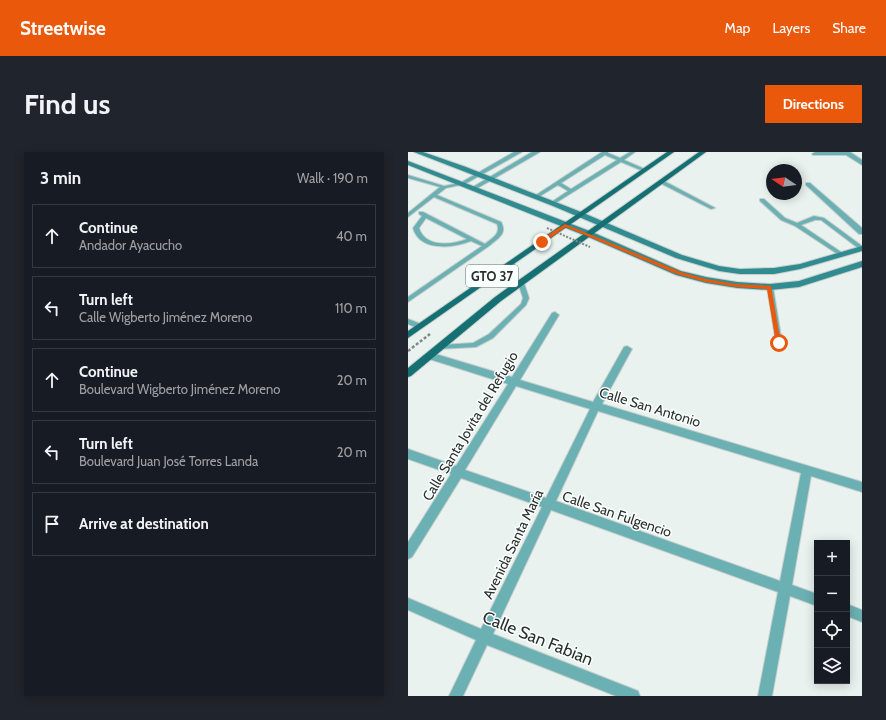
<!DOCTYPE html>
<meta charset="utf-8">
<style>
:root{--surface:#171b24;--page:#20242c;--text:#f1f3f6;--muted:#9ea1a6;--line:#363941;--accent:#ea580c}
body{margin:0;font-family:Cabin,sans-serif;background:var(--page);color:var(--text)}
.controls{position:absolute;right:12px;bottom:12px;display:grid;overflow:hidden;border-radius:0px;box-shadow:0 2px 10px #0003}
.controls button{width:36px;height:36px;display:grid;place-items:center;padding:0;border:0;border-bottom:1px solid var(--line);background:var(--surface);color:var(--text);font:20px sans-serif}
.compass{position:absolute;left:358px;top:12px;width:36px;height:36px;border-radius:50%;background:var(--surface);box-shadow:0 2px 10px #0003;rotate:283deg}
.stop{position:absolute;width:12px;height:12px;margin:-9px;border:3px solid #ea580c;border-radius:50%;background:#fff}
.stop.end{background:#ea580c;border-color:#fff;box-shadow:0 1px 4px #0008}
.list{margin:0;padding:0;list-style:none}
h2{display:flex;justify-content:space-between;align-items:center;height:52px;margin:0;padding:0 16px;font-size:17px}
h2 small{font-size:13px;font-weight:400;color:var(--muted)}
.list li{display:grid;grid-template-columns:26px 1fr auto;gap:12px;align-items:center;box-sizing:border-box;height:64px;margin:0 8px 8px;padding:0 8px;border:1px solid var(--line);border-radius:0px}
.list b{display:block;font-size:15px;white-space:nowrap}
.list p{margin:0;font-size:13px;white-space:nowrap;color:var(--muted)}
.list em{font-size:13px;font-style:normal;color:var(--muted)}
.icon{flex:none;width:22px;height:22px;fill:none;stroke:currentColor;stroke-width:2;stroke-linecap:round;stroke-linejoin:round}
.map{position:relative;flex:none;width:454px;height:544px;overflow:hidden;border-radius:0px}
header{display:flex;align-items:center;gap:24px;box-sizing:border-box;height:56px;padding:0 20px;background:var(--accent);color:#fff}
header strong{font-size:19px}
nav{display:flex;gap:22px;margin-inline-start:auto;font-size:14px}
.intro{display:flex;align-items:center;justify-content:space-between;box-sizing:border-box;height:96px;padding:0 24px}
h1{margin:0;font-size:28px}
.button{padding:10px 18px;border-radius:0px;background:var(--accent);color:#fff;font-size:14px;font-weight:700}
main{display:flex;gap:24px;padding:0 24px}
aside{flex:1;background:var(--surface);border-radius:0px;box-shadow:0 2px 10px #0003}
.map>svg:first-child{display:block}
.lines{fill:none;stroke-linecap:round;stroke-linejoin:round}
.lane-casing{stroke:#c7cfcc;stroke-width:2}
.street-casing{stroke:#c7cfcc;stroke-width:2}
.secondary-casing{stroke:#c7cfcc;stroke-width:2}
.primary-casing{stroke:#c7cfcc;stroke-width:2}
.path{stroke:#818785;stroke-width:2.5;stroke-dasharray:3 2;stroke-linecap:butt}
.lane{fill:#6bb0b3;fill-rule:evenodd}
.street{fill:#6bb0b3;fill-rule:evenodd}
.secondary{fill:#308c90;fill-rule:evenodd}
.primary{fill:#157074;fill-rule:evenodd}
.path-bridge{stroke:#818785;stroke-width:2;stroke-dasharray:2 1.5;stroke-linecap:butt}
.route{fill:#ea580c}
.labels{text-anchor:middle;stroke-width:3;stroke-linejoin:round;paint-order:stroke}
.shield{fill:#f9fffd;stroke:#696d6b;stroke-width:1}
.shield-label{font-size:13px;font-weight:bold;fill:#2b2e2d}
.street-label{font-size:14px;fill:#2b2e2d;stroke:#f9fffd}
.near-street-label{font-size:17px;fill:#2b2e2d;stroke:#f9fffd}
</style>
<header>
<strong>Streetwise</strong>
<nav><a>Map</a><a>Layers</a><a>Share</a></nav>
</header>
<div class="intro"><h1>Find us</h1><a class="button">Directions</a></div>
<main>
<aside>
<h2>3 min<small>Walk · 190 m</small></h2>
<ul class="list">
<li><svg class="icon" aria-label="ahead" viewBox="0 0 24 24"><path d="M12 20V5M6 11l6-6 6 6"/></svg><div><b>Continue</b><p>Andador Ayacucho</p></div><em>40 m</em></li>
<li><svg class="icon" aria-label="left" viewBox="0 0 24 24"><path d="M17 20v-9H6M10 6l-5 5 5 5"/></svg><div><b>Turn left</b><p>Calle Wigberto Jiménez Moreno</p></div><em>110 m</em></li>
<li><svg class="icon" aria-label="ahead" viewBox="0 0 24 24"><path d="M12 20V5M6 11l6-6 6 6"/></svg><div><b>Continue</b><p>Boulevard Wigberto Jiménez Moreno</p></div><em>20 m</em></li>
<li><svg class="icon" aria-label="left" viewBox="0 0 24 24"><path d="M17 20v-9H6M10 6l-5 5 5 5"/></svg><div><b>Turn left</b><p>Boulevard Juan José Torres Landa</p></div><em>20 m</em></li>
<li><svg class="icon" aria-label="arrive" viewBox="0 0 24 24"><path d="M6 21V4h12l-3 4 3 4H6"/></svg><div><b>Arrive at destination</b></div></li>
</ul>
</aside>
<div class="map">
<svg width="454" height="544" viewBox="0 0 454 544">
<rect width="100%" height="100%" fill="#e9f2ef"/>
<g class="lines">
<defs>
<g id="lane">
<path d="M194,0H200V1L212,6L222,0H227L216,8L239,18L235,19L213,10L146,52L142,51L160,39L150,33L129,46L125,45ZM197,3L209,8L163,37L153,31Z"/>
<path d="M0,23L36,34L57,30V32L38,36L29,43L93,70C100,82 89,87 81,94L0,150V145L74,94L63,89C45,96 12,100 5,76L14,64L11,62V60H15L77,92C84,86 93,82 89,72L26,45L0,65V61L32,35L0,26ZM18,66L59,87C44,93 17,96 11,76Z"/>
<path d="M252,29H256L307,56L303,57L252,31Z"/>
<path d="M352,47H356L377,66L389,71L406,64L416,66L454,94V99L413,68H407L393,73L436,102L435,103H431L387,74L373,68L352,49Z"/>
<path d="M113,129L116,131L121,146L118,153L85,186L68,195L30,197L29,195L32,193L65,191L81,182L113,152L115,146L110,131Z"/>
<path d="M362,133L365,135L374,191L371,193L368,191L359,135Z"/>
<path d="M0,167L13,172L14,174L13,176H9L0,172Z"/>
</g>
<g id="street">
<path d="M106,0H114L57,32L52,31Z"/>
<path d="M124,0H132L68,37L63,36Z"/>
<path d="M407,0H442L454,8V13L438,3H405L404,2Z"/>
<path d="M398,31H402L454,76V82H451L398,33Z"/>
<path d="M147,160L151,163L112,228L185,250L216,195L219,194L224,197L194,252L454,330V340L403,324L384,433L409,442V454L382,444L364,544H350L370,440L143,358L85,482L230,539L232,544H208L79,493L55,544H41L68,488L0,458V446L73,477L134,355L53,326L4,405L0,407V390L43,322L0,307V297L48,314L100,232L18,206L16,204L21,200L104,225L144,161ZM108,234L182,257L138,346L57,318ZM190,259L393,321L372,429L148,349Z"/>
<path d="M439,452L454,458V470L439,464Z"/>
</g>
<g id="secondary">
<path d="M6,0H15L58,15L173,60L274,103L311,114L332,117L366,116L392,112L454,94V99L392,117L366,122H332L311,119L268,106L145,54Z"/>
<path d="M0,9L184,80L273,119L298,125L329,130L362,132L391,129L454,109V115L391,135L362,138L329,136L298,131L268,123L178,84L0,13Z"/>
</g>
<g id="primary">
<path d="M259,0H266L0,186V179Z"/>
<path d="M291,0H298L93,149L3,224L0,225V216L87,145Z"/>
</g>
</defs>
<use href="#lane" class="lane-casing"/>
<use href="#street" class="street-casing"/>
<use href="#secondary" class="secondary-casing"/>
<use href="#primary" class="primary-casing"/>
<path class="path" d="M0,199L22,182"/>
<use href="#lane" class="lane"/>
<use href="#street" class="street"/>
<use href="#secondary" class="secondary"/>
<use href="#primary" class="primary"/>
<path class="path-bridge" d="M139,76L182,95"/>
</g>
<path class="route" d="M157,72L273,120L298,127L328,132L363,134L373,192L371,193L368,191L359,137L328,135L298,130L269,122L158,75L135,91H132V88Z"/>
<g class="labels">
<rect class="shield" x="58" y="113" width="52" height="22" rx="3"/>
<g class="shield-label">
<text x="84" y="129">GTO 37</text>
</g>
<g class="street-label">
<text transform="translate(242 255) rotate(17)" y="5">Calle San Antonio</text>
<text transform="translate(62 274) rotate(-59)" y="5">Calle Santa Jovita del Refugio</text>
<text transform="translate(209 362) rotate(19)" y="5">Calle San Fulgencio</text>
<text transform="translate(105 392) rotate(-64)" y="5">Avenida Santa María</text>
</g>
<g class="near-street-label">
<text transform="translate(130 486) rotate(22)" y="6">Calle San Fabian</text>
</g>
</g>
</svg>
<div class="controls">
<button>+</button>
<button>−</button>
<button><svg class="icon" aria-label="locate" viewBox="0 0 24 24"><circle cx="12" cy="12" r="6"/><path d="M12 2v4M12 18v4M2 12h4M18 12h4"/></svg></button>
<button><svg class="icon" aria-label="layers" viewBox="0 0 24 24"><path d="M12 4l9 5-9 5-9-5zM3 14l9 5 9-5"/></svg></button>
</div>
<svg class="compass" viewBox="-18 -18 36 36"><path d="M0-13l5 13h-10z" fill="#e53935"/><path d="M0 13l5-13h-10z" fill="#9ea1a6"/></svg>
<div class="stop" style="left:371px;top:191px"></div>
<div class="stop end" style="left:134px;top:90px"></div>
</div>
</main>
